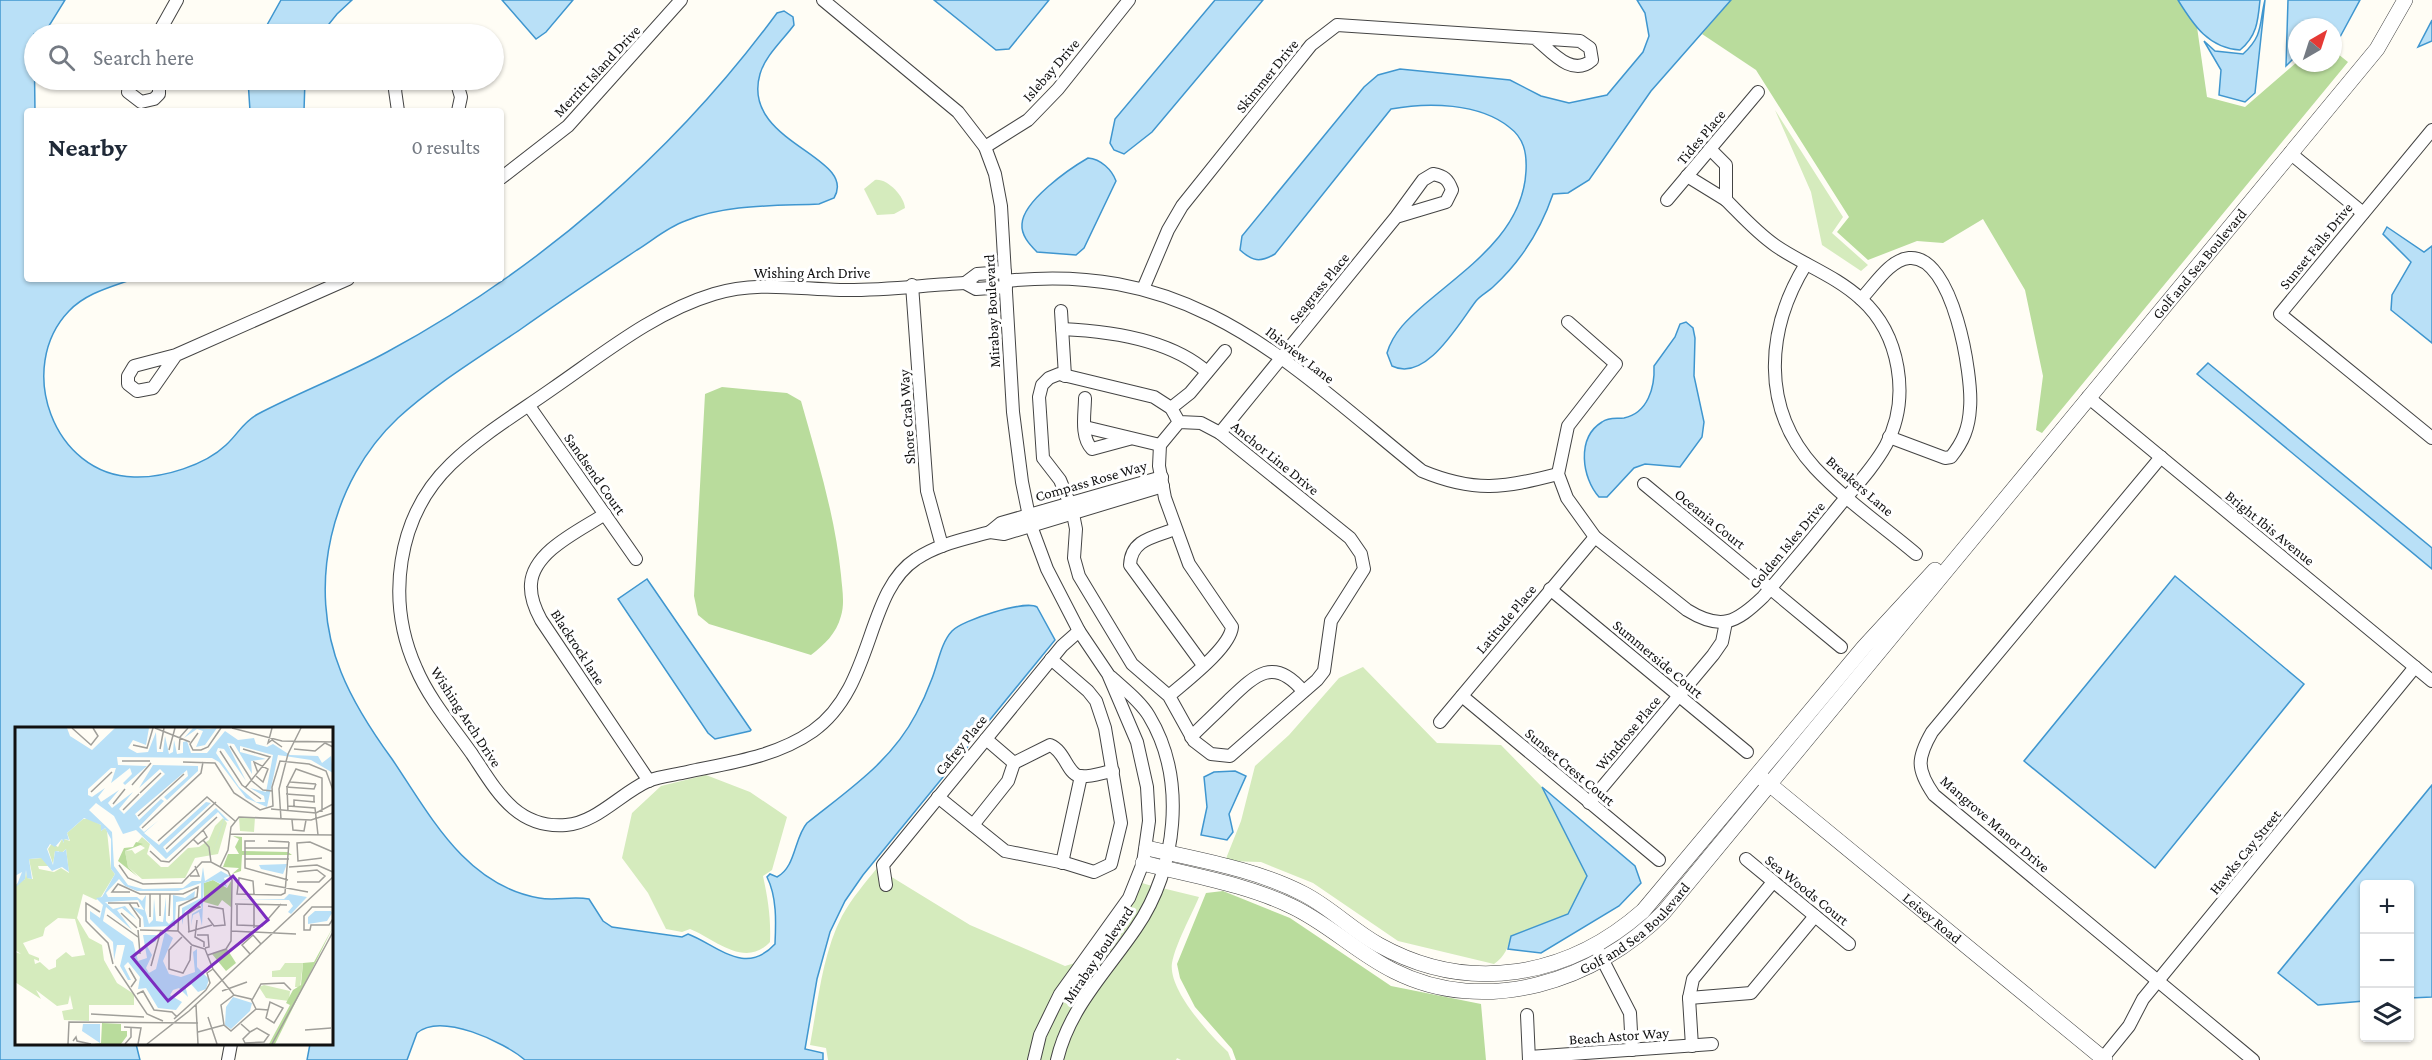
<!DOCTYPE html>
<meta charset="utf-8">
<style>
:root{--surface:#fff;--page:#f6f6f7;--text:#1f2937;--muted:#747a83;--line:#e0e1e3}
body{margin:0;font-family:"Crimson Pro",serif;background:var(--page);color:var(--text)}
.controls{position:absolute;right:18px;bottom:18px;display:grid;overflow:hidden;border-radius:6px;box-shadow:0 2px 4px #0004}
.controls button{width:54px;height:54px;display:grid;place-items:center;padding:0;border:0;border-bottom:2px solid var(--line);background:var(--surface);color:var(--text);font:30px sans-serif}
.compass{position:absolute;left:2288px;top:18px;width:54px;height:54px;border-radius:50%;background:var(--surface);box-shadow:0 2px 4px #0004;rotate:39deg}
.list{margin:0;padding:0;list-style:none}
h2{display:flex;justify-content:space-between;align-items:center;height:78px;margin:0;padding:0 24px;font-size:26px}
h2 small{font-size:20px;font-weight:400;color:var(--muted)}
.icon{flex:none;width:33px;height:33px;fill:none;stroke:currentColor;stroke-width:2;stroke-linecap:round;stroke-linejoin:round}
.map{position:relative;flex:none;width:2432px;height:1060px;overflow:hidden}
.search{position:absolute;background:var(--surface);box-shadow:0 2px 4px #0004;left:24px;top:24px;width:480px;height:66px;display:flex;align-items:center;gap:15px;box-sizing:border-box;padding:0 21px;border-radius:33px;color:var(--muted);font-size:22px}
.panel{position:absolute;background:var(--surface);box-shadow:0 2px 4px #0004;left:24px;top:108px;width:480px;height:174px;border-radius:6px}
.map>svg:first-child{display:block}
.green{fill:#d5ebbd}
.forest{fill:#b9dc9c}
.water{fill:#b9e0f7;stroke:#3f96cf;stroke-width:1.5}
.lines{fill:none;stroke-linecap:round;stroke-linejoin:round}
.minor-casing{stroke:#444;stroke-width:14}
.tertiary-casing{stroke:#444;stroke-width:16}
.minor{stroke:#fff;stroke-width:12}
.tertiary{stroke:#fff;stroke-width:15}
.labels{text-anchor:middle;stroke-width:6;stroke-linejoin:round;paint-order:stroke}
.street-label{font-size:15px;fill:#111;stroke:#fff}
.inset-road{fill:none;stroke:#a09f9a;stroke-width:1.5}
.view{fill:#7b2cbf;fill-opacity:0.15;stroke:#7b2cbf;stroke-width:3}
.inset-edge{fill:none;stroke:#111;stroke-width:3}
</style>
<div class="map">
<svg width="2432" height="1060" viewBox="0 0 2432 1060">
<rect width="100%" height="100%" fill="#fffdf5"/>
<g class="green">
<path d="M1775,110L1843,217L1832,233L1868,265L1861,271L1822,245L1811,192Z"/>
<path d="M875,180C887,178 904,196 905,208L894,214L877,215L864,189Z"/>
<path d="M1363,667L1437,743L1501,745L1542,787L1587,876L1568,914L1511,936C1508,948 1505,956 1494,964L1398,941L1313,883L1261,862L1225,861L1241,821L1255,766L1289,735L1339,678Z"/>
<path d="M706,775L750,792L787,817L772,870L763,876C768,899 771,918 770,942C745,969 715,939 690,929L682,932L666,929L648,893L622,858L632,813L661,786Z"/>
<path d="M877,868L970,925L1065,966L1075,963L1029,1060H828L826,1048L810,1045C818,1002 822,955 842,916C852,898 865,883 877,868Z"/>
<path d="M1142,883L1152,886C1138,920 1113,945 1093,975C1075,1002 1064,1031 1052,1060H1040C1047,1027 1063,999 1082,971H1089L1122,925Z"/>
<path d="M1162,888L1199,897C1191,916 1176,943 1172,963C1168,990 1210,1035 1228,1052L1231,1060H1181L1177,1058L1176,1060H1063C1075,1007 1132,935 1162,888Z"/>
</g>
<g class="forest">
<path d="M1731,0H2178L2197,27L2207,97L2245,107L2297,62L2333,63V50L2348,62L2042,433L2036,430L2043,376L2025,290L1983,219L1943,243L1917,241L1868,260L1837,232L1849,217L1756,70L1702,34Z"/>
<path d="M722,387L787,393L801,401C817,458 835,515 841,575C842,588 845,603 841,616C836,634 825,644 811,655L709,624L698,615L694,596L705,394Z"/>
<path d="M1223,891L1290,918L1391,986L1481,1004L1486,1060H1236L1232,1049L1195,1007L1180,978L1177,964L1206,893Z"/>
</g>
<g class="water">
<path d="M0,0H65L44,34H34L35,111H27V279H133C111,287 86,293 69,311C15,367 53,475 134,477C164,478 205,465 226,445C238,434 243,422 258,414C300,392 345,375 387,352C540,269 674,153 777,13L784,11L793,17L794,25C783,40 765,56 760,74C740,143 859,156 834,198L819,204C775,206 726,204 685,221C668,227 653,240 637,250C598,276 559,302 521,329C480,357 435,384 398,418C331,481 306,586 341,672C353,702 373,733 392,759C430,815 465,885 539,898C555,901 572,896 589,899L603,921L612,927L682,937L688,934C717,945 745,977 775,944C776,922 777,897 767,877L770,874L777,877C796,867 794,838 807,823C848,790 891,762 916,714C922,703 927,692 931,681C938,665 940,644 952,631C962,620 1025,600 1037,607L1055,640L863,875L845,901L830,932L817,979L805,1049L823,1053V1060H525C504,1042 441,1012 417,1033L407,1060H307L310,1044H332V728H16V1044H136L140,1060H0Z"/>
<path d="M281,0H352L337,14L321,34H262Z"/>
<path d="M502,0H573L546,32L536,39Z"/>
<path d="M934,0H1049L1009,49L996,50Z"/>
<path d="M1215,0H1263L1152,132L1124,154L1114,150L1110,143L1115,119Z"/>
<path d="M1637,0H1731L1651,91L1589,180L1568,193L1553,194C1541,229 1521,261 1494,286C1488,292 1481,295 1476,301C1459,323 1426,383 1392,366L1387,353C1393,332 1409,318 1425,304C1468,267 1523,232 1526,171C1527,153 1524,138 1509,127C1479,103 1428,102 1391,109L1275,254C1260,263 1252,261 1240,250L1242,236L1364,87L1378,75L1400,69L1510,80L1541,96L1569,103L1607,95L1643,52L1649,36L1645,13Z"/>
<path d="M2178,0H2260C2258,21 2257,36 2240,50C2209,48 2194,26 2178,0Z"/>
<path d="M2265,0L2255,93L2245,102L2219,95L2221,70L2204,41L2215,51L2243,54C2264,35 2259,23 2265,0Z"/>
<path d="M2288,0H2360L2340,37L2333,40V27H2297V55L2286,66Z"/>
<path d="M2432,20V41L2418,47Z"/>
<path d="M248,80H305L304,111H250Z"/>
<path d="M1088,158C1101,159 1112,170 1116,181L1084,248L1076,255L1037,252C1029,244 1021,235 1022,224C1023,201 1069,169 1088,158Z"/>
<path d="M2387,227L2424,252L2432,246V343L2391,310L2392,295L2411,262L2383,234Z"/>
<path d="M1686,322L1693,328L1695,338L1694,376L1704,422L1702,437L1680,467L1645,464L1634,468L1607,497H1599C1582,478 1576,438 1602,422C1609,417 1616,419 1624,418C1648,413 1655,387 1654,366L1675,337L1680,324Z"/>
<path d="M2208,363L2432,548V569L2197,374Z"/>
<path d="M2175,576L2304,684L2155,868L2024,761Z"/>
<path d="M647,579L751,730L750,731L715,739L708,733L618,599Z"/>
<path d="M1235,771L1246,776L1229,814L1233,832L1227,840L1201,835L1207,807L1204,777L1214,772Z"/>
<path d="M2432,785V997L2410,998V884H2364V1001L2318,1005L2278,973Z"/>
<path d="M1542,787L1635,866L1641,883L1619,906L1541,953L1508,949L1511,936L1568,914L1587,876Z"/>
</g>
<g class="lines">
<defs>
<g id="minor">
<path d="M823,0L958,112L985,147L995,174L1001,206L1013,412L1022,482L1031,526L1047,569L1079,631L1108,674L1137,742L1147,787L1149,821L1143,863L1129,898L1060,994L1040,1035L1034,1060"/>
<path d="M158,34L177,0"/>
<path d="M130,80L128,92L141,102L154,99L159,94V80"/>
<path d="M456,80L461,97L458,111"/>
<path d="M398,111L395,90L399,80"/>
<path d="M2432,130L2280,314L2432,438"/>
<path d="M985,147L1028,120L1058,89L1129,0"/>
<path d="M2290,153L2363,213"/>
<path d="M1687,176L1726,200"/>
<path d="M501,178L568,126L681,0"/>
<path d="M1667,200L1758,92"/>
<path d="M1806,264C1766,329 1760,408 1815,468C1845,500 1883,526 1916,554"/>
<path d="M1005,272L977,274L965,283L976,289L1006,287"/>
<path d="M1006,281C1194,261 1287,362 1422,471C1475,493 1504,488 1558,474"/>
<path d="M965,283C924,285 881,291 840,290C797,289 757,281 714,294C654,312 603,354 552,389C518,413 481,435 451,464C396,517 386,601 416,668C429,699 453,727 472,754C496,790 516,829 566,825C596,823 621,793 648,781C660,776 674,775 687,772C729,763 776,757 813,731C875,687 865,592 916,559C938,544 965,539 990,532"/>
<path d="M912,285L927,491L942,546"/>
<path d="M1143,289L1168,230L1182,206L1311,45L1337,25L1580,41L1590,48L1592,60C1572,78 1551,51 1535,38"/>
<path d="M1861,299C1874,286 1889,260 1909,258C1953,254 1973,376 1970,408C1969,428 1963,442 1951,457L1945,458L1889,437"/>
<path d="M1061,311L1065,376"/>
<path d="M1568,322L1616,364L1568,426L1558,474L1567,498L1595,537L1687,610C1721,631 1736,623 1763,597C1789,567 1814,537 1839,506C1855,487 1874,467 1886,445C1911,398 1900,334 1861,299C1836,276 1804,265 1776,246C1757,233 1742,216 1726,200V165L1710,149"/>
<path d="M1062,329C1109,331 1171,340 1207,372"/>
<path d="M176,355L153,388L137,391L128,384V376L134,366L176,355L348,279"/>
<path d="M2088,397L2432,681"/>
<path d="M1085,398C1085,413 1080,437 1092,449L1129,439"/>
<path d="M529,406L636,559"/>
<path d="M1171,408L1190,393L1225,351"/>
<path d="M1085,427L1160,445"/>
<path d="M1220,433L1396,217L1423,180L1433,174C1444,176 1448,179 1452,190L1446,202L1396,217"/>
<path d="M2161,457L1932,732C1917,758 1916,769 1934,795L2253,1060"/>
<path d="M1162,477L1001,523L990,532L1004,534L1163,486"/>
<path d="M1644,484L1841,647"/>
<path d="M605,514C581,530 533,551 531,584C530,597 535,609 541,620L649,781"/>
<path d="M1175,529C1155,537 1131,539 1130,565L1203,665"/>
<path d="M1550,589L1747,752"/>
<path d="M1169,696C1186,681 1230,648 1232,627L1189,564L1165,498L1159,466L1160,445L1179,422L1201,423L1220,433L1350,538L1361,554L1364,569L1331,621L1324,671L1317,680L1230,756L1211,754L1194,741L1169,696L1132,664L1079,576L1074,558L1076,529L1072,509L1060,480L1043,458L1039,397L1042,385L1049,378L1059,374L1154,397L1171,408L1179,422"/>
<path d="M1462,696L1659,860"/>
<path d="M1440,722L1595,537"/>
<path d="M1191,737C1204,724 1217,712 1229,700C1255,675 1274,656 1303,691"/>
<path d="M986,739L1014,763L1050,745C1065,751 1067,773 1079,776C1089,778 1104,772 1113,771"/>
<path d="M938,797L1005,851L1065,863L1094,872L1111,864L1121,823L1105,728L1096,701L1088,691L1051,659"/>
<path d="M1589,803L1713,655L1722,642L1726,622"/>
<path d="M973,825L1008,781L1014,763"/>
<path d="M1746,859L1849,944"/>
<path d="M1062,863L1081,776"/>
<path d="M886,885L883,865L1062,646L1079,631"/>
<path d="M1596,947L1630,1013L1632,1050"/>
<path d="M1689,998L1751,993L1815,916"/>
<path d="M1527,1015L1529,1060"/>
<path d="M1692,1046L1689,998L1693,979L1773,882"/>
<path d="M1529,1057L1712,1044"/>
<path d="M2103,1058L2129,1026L2143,999L2415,667"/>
<path d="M228,1060L231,1044"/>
<path d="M1057,1060C1069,1008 1107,971 1136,928C1177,869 1187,779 1149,716C1140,701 1124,689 1111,677"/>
</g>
<g id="tertiary">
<path id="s1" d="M1763,779L2105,1060"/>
<path d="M1147,848C1199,860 1256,869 1304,894C1331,908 1352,930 1379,945C1469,995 1568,977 1643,911L1864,647L1935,570"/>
<path id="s2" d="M1143,863C1193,876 1245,884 1291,906C1328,923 1357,953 1394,971C1485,1017 1597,981 1664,912L2377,49L2405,0"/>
</g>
</defs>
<use href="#minor" class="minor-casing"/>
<use href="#tertiary" class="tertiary-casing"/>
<use href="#minor" class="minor"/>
<use href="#tertiary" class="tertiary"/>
</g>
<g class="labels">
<g class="street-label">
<text transform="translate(1051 70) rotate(-49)" y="5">Islebay Drive</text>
<text transform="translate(597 71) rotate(-47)" y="5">Merritt Island Drive</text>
<text transform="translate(1267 76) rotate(-51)" y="5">Skimmer Drive</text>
<text transform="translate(1701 137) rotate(-50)" y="5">Tides Place</text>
<text transform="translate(2316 246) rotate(-51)" y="5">Sunset Falls Drive</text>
<text dy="5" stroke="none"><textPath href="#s2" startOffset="1412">Golf and Sea Boulevard</textPath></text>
<text x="812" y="278">Wishing Arch Drive</text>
<text transform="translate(1319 288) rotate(-51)" y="5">Seagrass Place</text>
<text transform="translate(992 311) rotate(-93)" y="5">Mirabay Boulevard</text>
<text transform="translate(1300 355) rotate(38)" y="5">Ibisview Lane</text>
<text transform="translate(907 417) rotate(-94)" y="5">Shore Crab Way</text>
<text transform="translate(1275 458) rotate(39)" y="5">Anchor Line Drive</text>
<text transform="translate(595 474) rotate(55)" y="5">Sandsend Court</text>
<text transform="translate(1091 481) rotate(-16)" y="5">Compass Rose Way</text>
<text transform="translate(1860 486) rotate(41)" y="5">Breakers Lane</text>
<text transform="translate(1710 519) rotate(39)" y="5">Oceania Court</text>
<text transform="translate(2270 528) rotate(39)" y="5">Bright Ibis Avenue</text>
<text transform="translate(1787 545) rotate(-50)" y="5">Golden Isles Drive</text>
<text transform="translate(1506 619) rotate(-50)" y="5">Latitude Place</text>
<text transform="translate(578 647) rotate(57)" y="5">Blackrock lane</text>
<text transform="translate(1658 659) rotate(40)" y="5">Summerside Court</text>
<text transform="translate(466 717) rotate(57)" y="5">Wishing Arch Drive</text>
<text transform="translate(1628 733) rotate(-50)" y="5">Windrose Place</text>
<text transform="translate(961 745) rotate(-51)" y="5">Cafrey Place</text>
<text transform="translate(1570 767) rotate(40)" y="5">Sunset Crest Court</text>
<text transform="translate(1995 824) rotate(41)" y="5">Mangrove Manor Drive</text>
<text transform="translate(2245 852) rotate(-51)" y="5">Hawks Cay Street</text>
<text transform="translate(1807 890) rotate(39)" y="5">Sea Woods Court</text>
<text dy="5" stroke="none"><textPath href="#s1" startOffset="219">Leisey Road</textPath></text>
<text dy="5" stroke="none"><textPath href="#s2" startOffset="538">Golf and Sea Boulevard</textPath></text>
<text transform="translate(1098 955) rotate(-56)" y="5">Mirabay Boulevard</text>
<text transform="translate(1619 1036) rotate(-4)" y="5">Beach Astor Way</text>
</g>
</g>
<g transform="translate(15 727)">
<rect width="318" height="318" fill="#fffdf5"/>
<path d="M240,90L239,105L225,104L224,91ZM208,91L212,96L203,127L180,131L170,151L127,152L113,140L110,124L117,123L120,127L130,121L122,116L127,110L135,117L132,127L146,140H153L173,121L184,120L194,113L200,99ZM68,92H75L86,98V104L90,101L92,104L96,142L100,147L86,170L81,173L68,167L62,191L74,211L87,218L89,233L102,256L119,267V278H74V294L49,293L47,284L58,282L55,268L53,277L42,279L21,263L26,272L0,255V225L6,227L0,223V158L10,152L11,143L12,151L18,152L14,132L27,131L38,143L33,139H23L24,142L39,145L46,141L54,146L51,122L43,129L44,124H40L38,137L33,122L37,116L43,120L47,112L49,116V112L55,114L52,106ZM43,191L60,192L70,228L57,230L51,225L41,233V240L34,243L25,235L20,237L19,232L24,234V231L14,227L8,216L28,209L30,201ZM270,236H288L285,260H280L281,250H257V244L265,243ZM249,258L275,264L274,274L251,271L244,260Z" fill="#d5ebbd" fill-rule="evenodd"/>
<path d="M218,109L227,110V124L273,125L277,128H227L226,144L217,147L224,141L208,140L213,127H224L220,120L224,112ZM121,115L128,117L110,124L113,140L123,150L103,134L109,121L118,120ZM198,153L212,161L216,154V180L207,173L203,179L189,175V156ZM318,200L260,317H254L275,278L271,276L278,263L286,258L288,236L299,235ZM212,222L221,236L211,244L197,227ZM87,296L106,297V304H112V309L106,317H79L86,316Z" fill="#b9dc9c"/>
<path d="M0,1H52L55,9L77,23L100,1H134L131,18L118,13L113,21L122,26L133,25L141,5L142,25H148L150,9L154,27L158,25L159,13L162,27L168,26V15L172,14L176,26H192L210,4L223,13L239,11L241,17L252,20L258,17L275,28L303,29L307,36L316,29L318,46L296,33L263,28L252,80L231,71L204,35L197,31L102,30L103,38L132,39L110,58L108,56L117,47L115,41L96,56L101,41H96L73,62V68L77,70L90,61L83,70L86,75L104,63L93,76L97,81L118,65L104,82L109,87L150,47L145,42L124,61L138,38L183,39V44L152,73L149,70L173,49L172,43L120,87L124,93L146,72L149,74L124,100L129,105L144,93L129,106L144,118L191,75L196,76L148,120L152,126L201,81L214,94L209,93L198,126L209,92L203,85L151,132L121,103L108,107L99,89L81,76L74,83L97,105L99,139L113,158L128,162L168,161L177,154H186L188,140L190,154L206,144L215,149L209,151L212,160L198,153L189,156L187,199L184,185L178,188L176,199L177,187L187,181L185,176L170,184L167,198V181L186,171V156L163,164H122L110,159L104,152L91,166L93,170H122L127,174L131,168L130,183L134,197L138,193L139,171L141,194L148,195L151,170V194L154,197L158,193V168L170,171L180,164L179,172L161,175L160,199L129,200L128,190L117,180L129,183L123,173L90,175L98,182L110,179L122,193L107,181L102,183L117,203L91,180L88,194L118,215L123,234L132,231L128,208H141V214L132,219L137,228L131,241L134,246L141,242L150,205L158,211L148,234L154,247L166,250L180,245L178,225L182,222V240L194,252L191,262L183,265L176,257L170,258L173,270L164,261L158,263L155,268L167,275L161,283L143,281L131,261L123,262L125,250L113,235L109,239L116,253H113L105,239L110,218H102L99,233L98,215L75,192V184L85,191L88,178L81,171L87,170L100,147L96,142V112L90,101L86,104V98L69,91L52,106L54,113L49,112V116L47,112L40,120L35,117L32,122L38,138L40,124L48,125L51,122L54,145L47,140L37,144L26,131L14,132L17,152L12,151L11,143L10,152L1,160L7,145L0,149ZM212,16L219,17L237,47L236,34L251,32L225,25V19L258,28L251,65L235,61L249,69L250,75H241L224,60L201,26L203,21L209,22L231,54ZM178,1L194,2L202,1L190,18L181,20L188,4L182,2L169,11ZM272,137L268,147L246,142L244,138ZM274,167L292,170L276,187L273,185L278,179L274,173L221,172H269ZM300,184H316L317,186L312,194L293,197V190ZM218,270L237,276L235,284L216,302L210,298L211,280ZM68,297H85V316L67,304Z" fill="#b9e0f7" fill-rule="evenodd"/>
<path class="inset-road" d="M57,1L76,18L83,9L78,1M140,1L175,15M217,1L267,14L318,15M257,1L253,16L257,13L267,20M183,6L175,17L178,23H186L193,20L206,1M118,18L132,21L138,1M215,19L237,54L248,63L257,64M145,22L149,1M228,22L255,30L230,61M279,22L300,24L310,16L318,20M154,23L160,1M164,23L165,10L173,1M205,24L227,58L246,72M107,34H135M168,35L200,36L219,66L245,83L258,79L257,60L265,34L294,37L311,44L318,63M241,49L248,55L253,42L239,35L243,46M275,55L301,57M117,58L136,36M271,60L299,62L301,57M76,65L97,45M125,66L146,46M271,67L299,69V75M98,77L110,62M273,79L300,81L303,108M279,79V73L300,75M256,82L301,86L318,77M108,83L124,67M273,85L272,60L281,42L307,51V85M123,89L169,47M266,92L264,62L273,27L286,1M277,93L278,103L289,104L291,93M127,101L186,46L188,35M215,107L318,108M178,112L183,117L192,110L188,103M188,113L194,120L196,135M143,114L192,70L220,94M240,114H230V141L273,153M253,114L274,115M230,121H274M151,122L201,75M135,124L146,134L154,135L202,90M307,131L283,134L282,116L295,115L318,125M230,132H274M104,138L113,151L128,157L167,156L187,135H196L213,144L217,153L216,214L211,222L193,228M205,140L213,123L216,100L224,90L296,93L318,86M274,140L302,138L318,145M282,145L302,143L310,149L304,155H282M175,149H184L180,139M250,157L293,165M115,165H97L103,157L125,167H168L183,160L182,170L164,179L163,204M135,167V190M239,167L238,154L224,151L222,167L266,168L270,166L274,115M93,176H122L124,180M114,176L125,192V200M220,177L272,178M222,177V198L247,199L266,177M239,177V201M318,180H297L289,189V203H295L296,198H314L318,192M85,185L71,176V194L93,216L98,237M106,186L122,201M92,188L123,210M145,189V167M154,189L155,167M193,191L199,199L210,198L208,182L193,179M182,193L180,210L189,215V220M123,203L125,227M125,203L163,204L177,218L190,222L198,242L219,268M174,204L173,187L182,181L184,179L185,180L182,181M216,204L281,207M173,205L197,198M182,208H193L194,220L190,221M167,210L154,223V242L168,246L175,233L176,219M235,227L227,218L238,208L246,217M100,239L132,287L148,294M136,239L146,203M114,241L121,253L116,260M191,263L195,256L192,246L198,242M207,264L232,255M122,267L128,264L139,283L157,285L162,290M219,268L236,272L241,282L216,304L209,298L206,278ZM237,273L246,257L269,256L276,263M181,278L183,317M241,282L253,283L251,291L259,296L268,281L255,275L253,283M76,287L129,290M193,290L202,317M159,292L191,263M226,297L235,305L228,312L230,316L249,315L254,308L242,301L235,305M109,300L126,301L123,317M290,303L316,301M183,305L209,298M58,314L61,310L62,314L76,317M53,317L54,295L183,296M110,317L116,310V300M132,317L174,284L318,150M257,317L318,205"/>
<path class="view" d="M218,149L253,193L153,274L117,230Z"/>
<rect width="318" height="318" class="inset-edge"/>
</g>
</svg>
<div class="controls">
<button>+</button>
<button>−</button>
<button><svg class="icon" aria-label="layers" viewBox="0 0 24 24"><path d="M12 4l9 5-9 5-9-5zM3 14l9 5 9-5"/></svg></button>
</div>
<svg class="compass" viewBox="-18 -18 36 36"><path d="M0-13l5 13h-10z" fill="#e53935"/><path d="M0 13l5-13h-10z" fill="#747a83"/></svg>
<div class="search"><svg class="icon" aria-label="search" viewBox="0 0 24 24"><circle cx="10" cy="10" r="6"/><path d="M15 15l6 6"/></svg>Search here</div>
<section class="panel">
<h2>Nearby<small>0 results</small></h2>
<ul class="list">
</ul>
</section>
</div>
